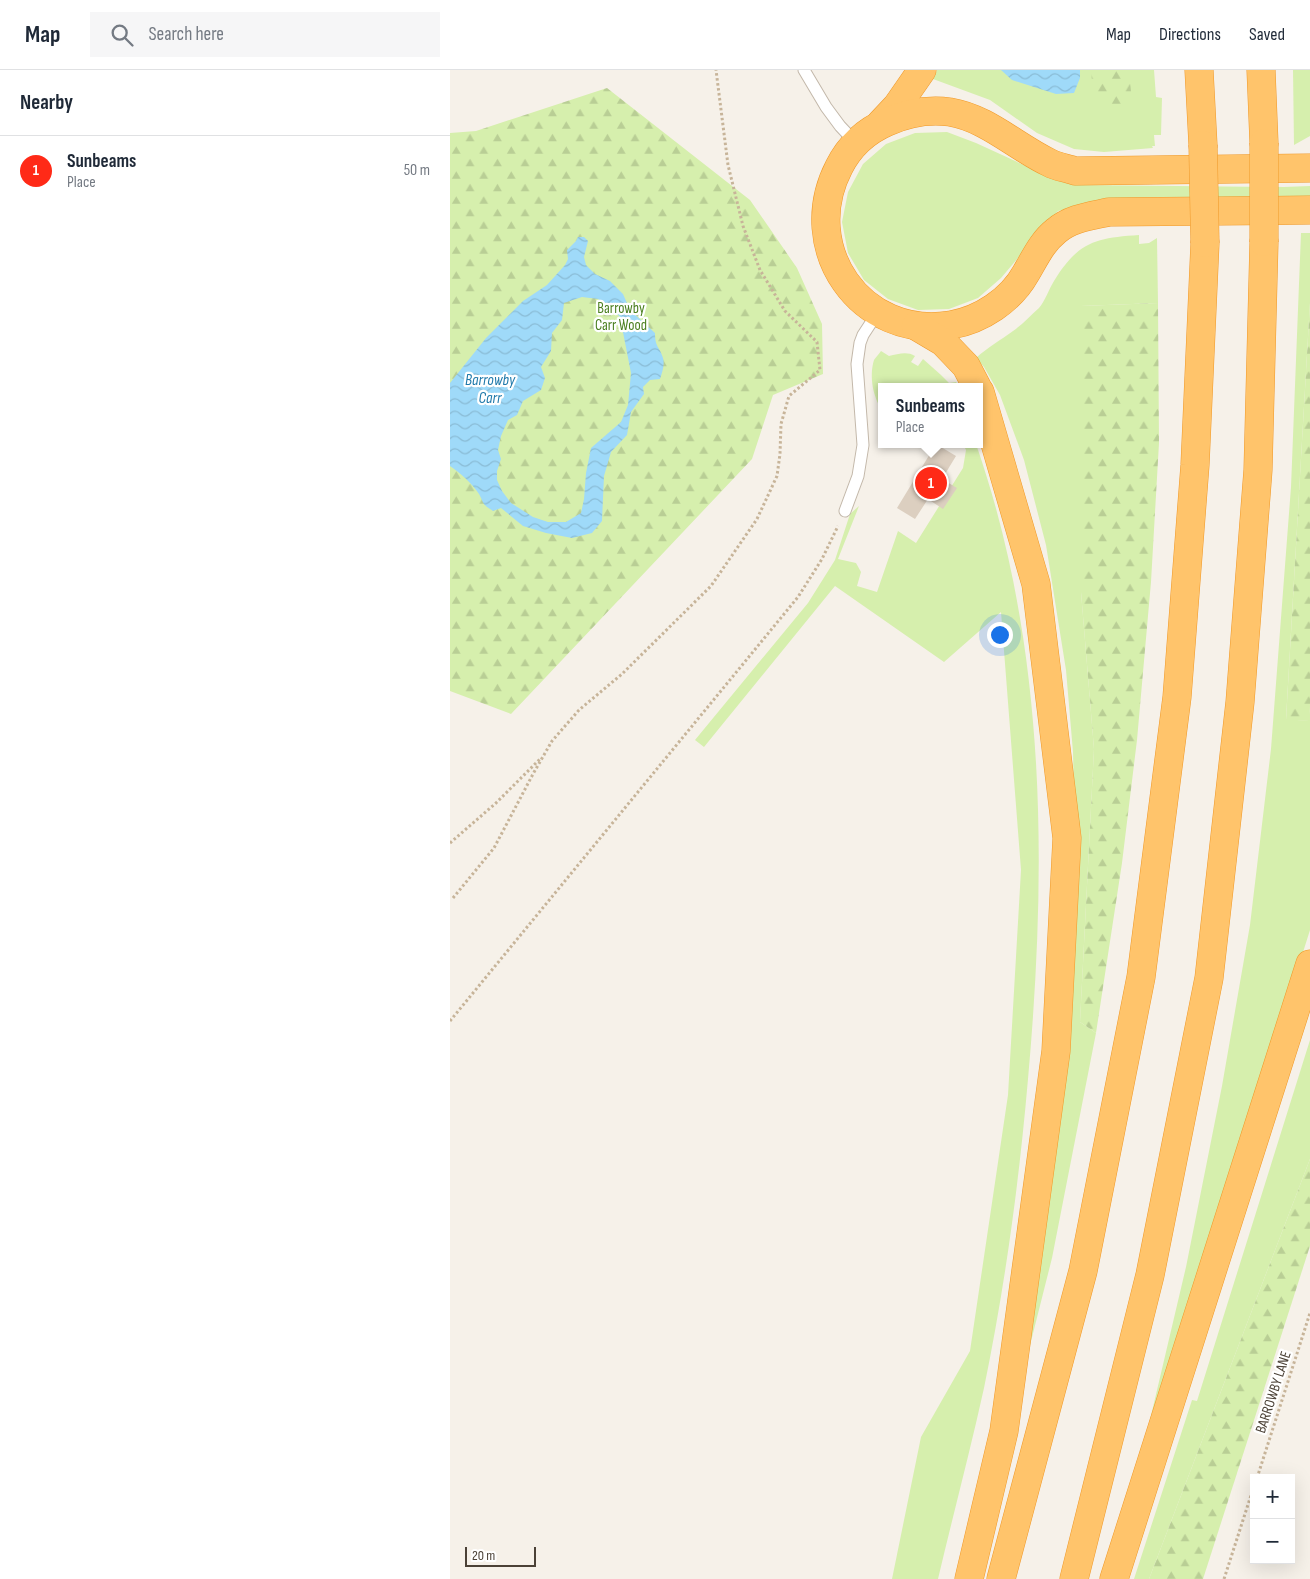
<!DOCTYPE html>
<meta charset="utf-8">
<style>
:root{--surface:#fff;--page:#f6f6f7;--text:#1f2937;--muted:#747a83;--line:#e0e1e3;--accent:#ff2a17}
body{margin:0;font-family:"Sofia Sans Condensed",sans-serif;background:var(--page);color:var(--text)}
.controls{position:absolute;right:15px;bottom:15px;display:grid;overflow:hidden;border-radius:0px;box-shadow:0 5px 20px #0002}
.controls button{width:45px;height:45px;display:grid;place-items:center;padding:0;border:0;border-bottom:1px solid var(--line);background:var(--surface);color:var(--text);font:25px sans-serif}
.scale{position:absolute;left:15px;bottom:12px;width:71px;box-sizing:border-box;padding-left:5px;border:2px solid #4b4136;border-top:0;font-size:14px;line-height:18px;white-space:nowrap;color:#4b4136;-webkit-text-stroke:4px #fff;paint-order:stroke}
.you{position:absolute;left:549px;top:564px;width:18px;height:18px;margin:-12px;border:4px solid #fff;border-radius:50%;background:#1a73e8;box-shadow:0 0 0 8px #1a73e833}
.badge{display:grid;place-items:center;width:32px;height:32px;border-radius:50%;background:var(--accent);color:#fff;font-size:16px;font-weight:700}
.pin{position:absolute;translate:-50% -50%;border:2px solid #fff;box-shadow:0 1px 5px #0006}
.popup{position:absolute;left:428px;top:313px;width:105px;height:65px;box-sizing:border-box;display:grid;place-content:center;border-radius:0px;background:var(--surface);filter:drop-shadow(0 1px 4px #0005);font-size:16px;white-space:nowrap;color:var(--muted)}
.popup b{font-size:19px;color:var(--text)}
.popup::after{content:'';position:absolute;left:50%;top:100%;margin-left:-10px;border:10px solid transparent;border-top-color:var(--surface)}
.list{margin:0;padding:0;list-style:none}
h2{display:flex;justify-content:space-between;align-items:center;height:65px;margin:0;padding:0 20px;font-size:21px}
h2 small{font-size:16px;font-weight:400;color:var(--muted)}
.list li{display:grid;grid-template-columns:32px 1fr auto;gap:15px;align-items:center;box-sizing:border-box;height:70px;padding:0 20px;border-top:1px solid var(--line)}
.list b{display:block;font-size:19px;white-space:nowrap}
.list p{margin:0;font-size:16px;white-space:nowrap;color:var(--muted)}
.list em{font-size:16px;font-style:normal;color:var(--muted)}
.icon{flex:none;width:28px;height:28px;fill:none;stroke:currentColor;stroke-width:2;stroke-linecap:round;stroke-linejoin:round}
.map{position:relative;flex:none;width:860px;height:1509px;overflow:hidden}
header{display:flex;align-items:center;gap:30px;box-sizing:border-box;height:70px;padding:0 25px;background:var(--surface);border-bottom:1px solid var(--line)}
header strong{font-size:24px}
nav{display:flex;gap:28px;margin-inline-start:auto;font-size:18px}
.search{width:350px;height:45px;background:var(--page);display:flex;align-items:center;gap:12px;box-sizing:border-box;padding:0 18px;border-radius:0px;color:var(--muted);font-size:19px}
main{display:flex}
aside{flex:1;background:var(--surface)}
.map>svg:first-child{display:block}
.green{fill:#d6efad}
.forest{fill:url(#forest-firs)}
.water{fill:url(#water-waves);fill-rule:evenodd}
.building{fill:#dccfc0}
.lines{fill:none;stroke-linecap:round;stroke-linejoin:round}
.lane-casing{stroke:#c3b8aa;stroke-width:13}
.highway-casing{stroke:#f09929;stroke-width:29}
.path{stroke:#c7b499;stroke-width:3;stroke-dasharray:2.5 2.5;stroke-linecap:butt}
.lane{stroke:#fff;stroke-width:11}
.highway{stroke:#ffc46b;stroke-width:28}
.highway-bridge-casing{stroke:#f09929;stroke-width:29;stroke-linecap:butt}
.highway-bridge{stroke:#ffc46b;stroke-width:28}
.labels{text-anchor:middle;stroke-width:4.5;stroke-linejoin:round;paint-order:stroke}
.park-label{font-size:15px;fill:#4b7f20;stroke:#fff}
.street-label{font-size:15px;fill:#4b4136;stroke:#fff}
.water-label{font-size:16px;font-style:italic;fill:#1f79aa;stroke:#fff}
</style>
<header>
<strong>Map</strong>
<div class="search"><svg class="icon" aria-label="search" viewBox="0 0 24 24"><circle cx="10" cy="10" r="6"/><path d="M15 15l6 6"/></svg>Search here</div>
<nav><a>Map</a><a>Directions</a><a>Saved</a></nav>
</header>
<main>
<aside>
<h2>Nearby<small></small></h2>
<ul class="list">
<li><span class="badge">1</span><div><b>Sunbeams</b><p>Place</p></div><em>50 m</em></li>
</ul>
</aside>
<div class="map">
<svg width="860" height="1509" viewBox="0 0 860 1509">
<defs>
<pattern id="forest-firs" width="22" height="20" patternUnits="userSpaceOnUse" patternTransform="scale(1.25)"><rect width="22" height="20" fill="#d6efad"/><path d="M5 1l3.5 6h-7zM16 11l3.5 6h-7z" fill="#b9ce95"/></pattern>
<pattern id="water-waves" width="16" height="10" patternUnits="userSpaceOnUse" patternTransform="scale(1.25)"><rect width="16" height="10" fill="#9fdaf9"/><path d="M0 5q4-4 8 0t8 0" fill="none" stroke="#8abcd6"/></pattern>
</defs>
<rect width="100%" height="100%" fill="#f6f1e9"/>
<g class="green">
<path d="M487,0H704L706,27L712,28L711,65H704L705,76H702L703,78L654,82L624,79L587,63L540,30L483,9Z"/>
<path d="M843,0H860V66L844,75Z"/>
<path d="M497,62L526,73L600,107L631,115L834,117L860,116V132L646,134L608,141L551,208L528,228L499,239L468,240L438,229L414,210L398,183L392,152L398,122L413,94L436,74L465,63Z"/>
<path d="M851,163H860V232L836,649L858,651L860,637V860L683,1422L736,1197L772,1016L800,855L821,679L841,417Z"/>
<path d="M689,165V174L699,173L707,168L708,233L631,236V522L644,679L630,952L646,963L602,1188L569,1319L625,768L623,682L616,600L596,475L574,390L550,325L534,297L526,288C538,277 551,270 563,261C572,255 581,245 589,238C595,231 599,219 604,211C628,172 645,168 689,165Z"/>
<path d="M431,281L439,286C448,284 457,281 465,286L461,292L468,296L473,289L491,305L499,313L506,312L510,317H432V340C423,327 419,306 424,290C426,287 429,284 431,281Z"/>
<path d="M513,374H526C597,578 597,797 578,1009C569,1113 555,1216 534,1318C520,1382 503,1445 488,1509H442L471,1367L520,1281L558,1025L571,800L551,542L494,592L385,516L254,677L245,670L358,533L385,490L400,444L409,436L388,489L406,493L411,502L407,516L427,522L448,461L466,473L513,398L516,380Z"/>
<path d="M860,970V1089L699,1509H684L742,1330L747,1331Z"/>
</g>
<g class="forest">
<path d="M641,0H679L682,33L670,46L648,32L642,12Z"/>
<path d="M157,18L300,130L347,198L372,254L373,304L323,325L302,389L61,644L0,621V63L26,61Z"/>
<path d="M860,232V637L859,651L836,650Z"/>
<path d="M708,233L709,373L701,512L687,670L672,793L646,963L630,952L644,679L631,522V236Z"/>
<path d="M860,1089V1176L753,1509H699Z"/>
</g>
<g class="water">
<path d="M551,0H630V8L624,23L606,24L562,10Z"/>
<path d="M128,167H134L138,171L134,187L136,195L145,204L160,211L173,224L180,240L205,263C205,278 210,277 213,288C215,295 212,303 210,309L200,310L193,317L194,324L181,342L177,365L161,382L154,406L152,451L142,463L122,468L96,463L73,456L51,438L43,441C31,433 35,435 29,424C22,413 10,403 0,396V313L36,268L73,231L97,215L115,195L118,189L117,180L126,171ZM132,227L148,229L162,238L170,247L181,303L178,335L171,352L141,378L136,403L134,429L131,443L116,452H98L83,447L61,433L52,421L47,410V401L51,389L48,380L51,366L58,350L67,345L73,331L91,320L95,308L91,297L101,281L102,263L112,250L114,233Z"/>
</g>
<path class="building" d="M486,374L506,386L492,409L507,418L493,439L478,429L465,449L447,438Z"/>
<g class="lines">
<defs>
<g id="lane">
<path d="M354,0L376,37L390,56L406,73"/>
<path d="M395,441L408,406L413,375L407,294L410,273L413,265L428,242"/>
</g>
<g id="highway">
<path d="M749,0L753,75"/>
<path d="M811,0L814,73"/>
<path d="M431,53L447,36L472,0"/>
<path d="M860,98L625,101C617,98 607,97 600,93C566,77 537,48 500,42C478,39 457,43 437,52C416,61 399,77 389,97C347,178 411,270 501,255C531,250 561,230 576,203C585,188 592,172 606,161C621,148 641,146 659,142L860,140"/>
<path d="M466,256L493,272L516,296L527,317"/>
<path d="M519,1509L554,1361L606,981L617,768L586,514L530,322"/>
<path d="M551,1509L633,1201L691,907L727,627L745,395L755,173"/>
<path d="M624,1509L700,1205L759,908L790,632L808,400L814,172"/>
<path d="M664,1509L860,894"/>
</g>
</defs>
<use href="#lane" class="lane-casing"/>
<use href="#highway" class="highway-casing"/>
<g class="path">
<path d="M0,773L46,733L91,688"/>
<path d="M3,828L44,778L83,704L102,671L129,640L172,604L261,516L307,449L327,406L330,384L331,354L339,326L370,300L367,272L335,241L310,200L293,156L278,95L266,0"/>
<path d="M0,951L348,527L372,489L388,456"/>
<path d="M807,1408L860,1243"/>
<path d="M774,1509L804,1416"/>
</g>
<use href="#lane" class="lane"/>
<use href="#highway" class="highway"/>
<defs>
<g id="highway-bridge">
<path d="M753,75L755,173"/>
<path d="M814,172V73"/>
</g>
</defs>
<use href="#highway-bridge" class="highway-bridge-casing"/>
<use href="#highway-bridge" class="highway-bridge"/>
</g>
<g class="labels">
<g class="park-label">
<text x="171" y="243">Barrowby<tspan x="171" dy="17">Carr Wood</tspan></text>
</g>
<g class="street-label">
<text transform="translate(823 1322) rotate(-72)" y="5">BARROWBY LANE</text>
</g>
<g class="water-label">
<text x="40" y="315">Barrowby<tspan x="40" dy="18">Carr</tspan></text>
</g>
</g>
</svg>
<div class="controls">
<button>+</button>
<button>−</button>
</div>
<div class="scale">20 m</div>
<div class="you"></div>
<div class="pin badge" style="left:481px;top:413px">1</div>
<div class="popup"><b>Sunbeams</b>Place</div>
</div>
</main>
